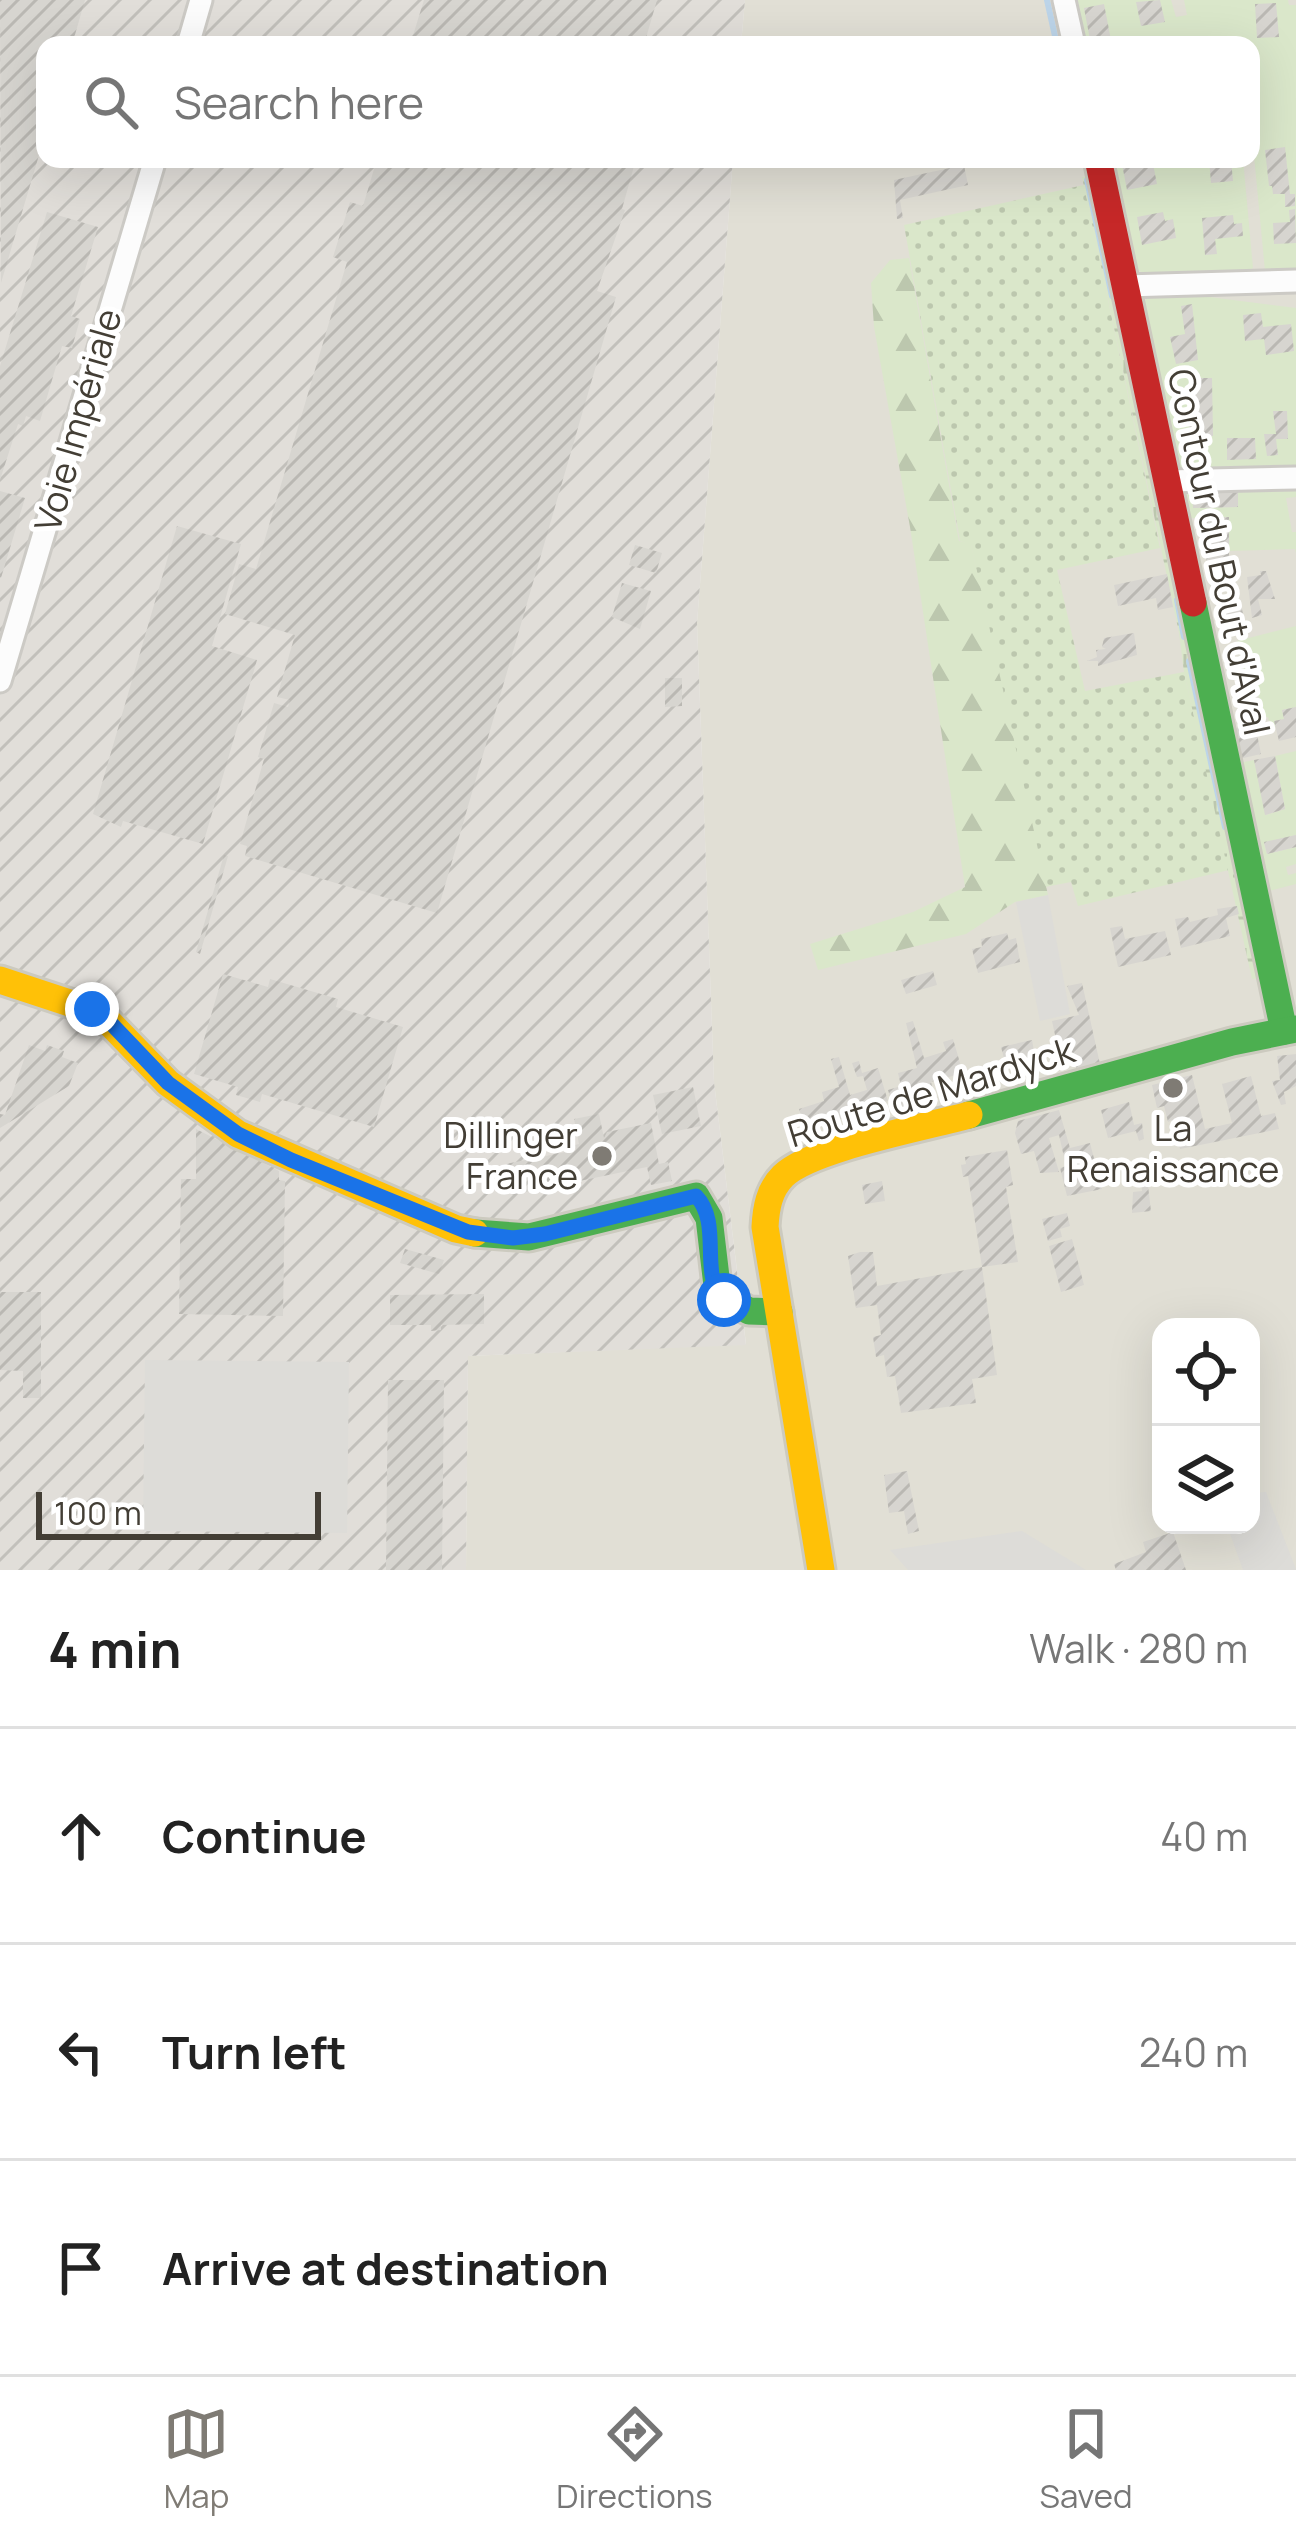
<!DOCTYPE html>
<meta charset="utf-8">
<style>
:root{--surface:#fff;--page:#f2f2f2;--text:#222;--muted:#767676;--line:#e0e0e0;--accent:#7f7b74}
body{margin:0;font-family:Manrope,sans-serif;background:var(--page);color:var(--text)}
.controls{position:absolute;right:36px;bottom:36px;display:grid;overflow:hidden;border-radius:24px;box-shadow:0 12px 48px #0002}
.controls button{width:108px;height:108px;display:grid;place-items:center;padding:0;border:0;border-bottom:3px solid var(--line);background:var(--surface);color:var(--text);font:60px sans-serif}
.scale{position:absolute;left:36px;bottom:30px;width:285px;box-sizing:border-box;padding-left:12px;border:6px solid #433e35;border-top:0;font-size:33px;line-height:42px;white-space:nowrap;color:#433e35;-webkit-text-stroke:9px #fff;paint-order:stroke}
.stop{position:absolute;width:36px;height:36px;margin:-27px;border:9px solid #1a73e8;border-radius:50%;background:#fff}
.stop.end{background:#1a73e8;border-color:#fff;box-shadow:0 3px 12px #0008}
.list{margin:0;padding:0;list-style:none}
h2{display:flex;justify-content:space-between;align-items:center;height:156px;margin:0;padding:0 48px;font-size:51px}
h2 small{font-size:39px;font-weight:400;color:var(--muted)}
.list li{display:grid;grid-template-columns:78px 1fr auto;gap:36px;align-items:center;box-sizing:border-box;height:216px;padding:0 48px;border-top:3px solid var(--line)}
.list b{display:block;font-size:45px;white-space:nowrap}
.list em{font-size:39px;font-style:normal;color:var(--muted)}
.icon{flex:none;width:66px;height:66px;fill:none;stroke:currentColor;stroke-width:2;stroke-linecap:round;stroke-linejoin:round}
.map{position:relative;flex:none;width:1296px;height:1570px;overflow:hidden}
.search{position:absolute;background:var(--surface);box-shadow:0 12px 48px #0002;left:36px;right:36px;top:36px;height:132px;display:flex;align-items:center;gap:30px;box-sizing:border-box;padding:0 42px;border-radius:24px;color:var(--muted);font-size:45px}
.sheet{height:804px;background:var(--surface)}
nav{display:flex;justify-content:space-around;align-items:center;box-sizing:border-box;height:168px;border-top:3px solid var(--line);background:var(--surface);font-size:33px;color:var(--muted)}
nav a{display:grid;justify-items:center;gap:6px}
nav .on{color:var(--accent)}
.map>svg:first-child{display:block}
.residential{fill:#e1dfd5;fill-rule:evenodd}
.industrial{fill:url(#industrial-furrows)}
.grass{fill:url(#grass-dots)}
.forest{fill:url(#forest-firs)}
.wetland{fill:url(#wetland-marsh)}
.garden{fill:#dae7ca}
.parking{fill:#dddcd8}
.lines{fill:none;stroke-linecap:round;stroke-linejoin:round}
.stream{stroke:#bcd4e9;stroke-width:6}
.building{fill:url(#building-hatch)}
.street-casing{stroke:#cccac5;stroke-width:27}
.fast-casing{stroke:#cccabf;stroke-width:33}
.slow-casing{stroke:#cccabf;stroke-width:33}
.jam-casing{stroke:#cccabf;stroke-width:33}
.street{stroke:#fcfcfc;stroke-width:21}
.fast{stroke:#4caf50;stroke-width:27}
.slow{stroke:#ffc107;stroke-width:27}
.jam{stroke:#c62828;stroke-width:27}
.route{stroke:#1a73e8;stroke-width:15}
.poi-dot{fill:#7f7b74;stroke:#fff;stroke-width:4.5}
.labels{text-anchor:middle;stroke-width:10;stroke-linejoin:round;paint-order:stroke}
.street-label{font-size:36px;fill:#433e35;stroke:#fff}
.poi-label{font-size:36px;fill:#433e35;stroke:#fff}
</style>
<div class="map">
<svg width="1296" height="1570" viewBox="0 0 1296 1570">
<defs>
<pattern id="industrial-furrows" width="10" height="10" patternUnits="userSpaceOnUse" patternTransform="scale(3)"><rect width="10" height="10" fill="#e1ded9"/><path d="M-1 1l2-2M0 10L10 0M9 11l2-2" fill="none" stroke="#c2c0bb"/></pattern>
<pattern id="grass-dots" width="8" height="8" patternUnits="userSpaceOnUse" patternTransform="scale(3)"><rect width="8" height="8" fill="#dae7ca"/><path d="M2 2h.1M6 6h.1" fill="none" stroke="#bcc7ae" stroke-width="1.8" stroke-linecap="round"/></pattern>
<pattern id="forest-firs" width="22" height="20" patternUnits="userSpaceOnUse" patternTransform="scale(3)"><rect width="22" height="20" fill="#dae7ca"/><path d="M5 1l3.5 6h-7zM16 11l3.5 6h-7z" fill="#bcc7ae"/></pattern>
<pattern id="wetland-marsh" width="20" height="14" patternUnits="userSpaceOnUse" patternTransform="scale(3)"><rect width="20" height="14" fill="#dae7ca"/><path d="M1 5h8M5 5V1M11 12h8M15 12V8" fill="none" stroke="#bcc7ae"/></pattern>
<pattern id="building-hatch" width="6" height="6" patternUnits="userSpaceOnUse" patternTransform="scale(3)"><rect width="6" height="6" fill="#d7d5d0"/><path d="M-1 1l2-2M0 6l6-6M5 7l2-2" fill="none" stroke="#bab8b3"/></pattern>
</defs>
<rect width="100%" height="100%" fill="#eeede8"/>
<path class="residential" d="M745,0H1296V1570H466L468,1356L746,1344L714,1082L697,623L733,159H1251V45H741ZM1161,1327H1251V1525H1161Z"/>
<path class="industrial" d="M0,0H745L741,45H45V159H733L697,623L714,1082L746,1345L468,1356L466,1570H0Z"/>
<path class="grass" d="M1084,185L1160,548L1057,570L1085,691L1184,672L1229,870L1078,906L1071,882L1045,887L971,545L960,541L904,225Z"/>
<path class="forest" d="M909,258L959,541L971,544L1048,895L1015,902L966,934L818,970L810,944L913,912L965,887L910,527L874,327L871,283L890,260Z"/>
<path class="wetland" d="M1089,176L1261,978L1252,979L1184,672L1179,633L1082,177Z"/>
<g class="garden">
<path d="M1074,0H1171L1176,17L1187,15L1184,0H1288L1289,5H1296V270L1265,271L1251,124V45H1083Z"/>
<path d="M1109,159H1243L1253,268L1245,272L1145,275L1131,264Z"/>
<path d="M1194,295L1296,308V468L1176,471L1141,308L1148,296Z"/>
<path d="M1296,487V497L1286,498L1292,532H1296V553L1295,549L1228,551L1229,518H1187L1182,489H1192L1194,508L1238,507V492H1227V488Z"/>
<path d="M1296,626V707L1282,710L1284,719L1275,721L1276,727L1271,728L1268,717L1256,720L1253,709L1263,707L1256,690L1250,695L1237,641Z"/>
<path d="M1296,751V835L1264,843L1267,854L1296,847V864L1286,867L1288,875L1296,873V884L1265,892L1235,764L1254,760L1266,815L1285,809L1275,756Z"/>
</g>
<g class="parking">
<path d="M1048,895L1070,1014L1040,1021L1016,902Z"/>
<path d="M145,1360L349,1362L347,1533L143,1531Z"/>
<path d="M1266,1492L1296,1569V1570H1243L1228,1528L1230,1525H1251V1493Z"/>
<path d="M1022,1531L1086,1570H908L890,1550Z"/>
</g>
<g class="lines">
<g class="stream">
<path d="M1047,0L1057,45"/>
<path d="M1087,180L1112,296"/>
<path d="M1177,600L1184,637"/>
<path d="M1189,661L1225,827"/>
</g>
</g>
<g class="building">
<path d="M0,0H85L72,45H45V135L1,283Z"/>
<path d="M424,0H657L644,45H410Z"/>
<path d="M1160,0L1165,22L1141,26L1136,2Z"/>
<path d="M1276,3L1279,37L1257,38L1255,4Z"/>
<path d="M1104,4L1112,45H1091L1084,8Z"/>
<path d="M1285,147L1290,194H1295V206L1285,207V194H1273L1272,186H1269L1265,150Z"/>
<path d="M377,159H636L622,209L625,210L597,291L616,297L437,913L245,856L247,846L240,844L264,759L258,757L274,703L288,707L290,700L277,697L295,635L225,614L239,564L256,569L347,262L333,257L350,202L363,206Z"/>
<path d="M1121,159H1152L1157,184L1127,190Z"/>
<path d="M1209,159H1231L1233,181L1211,183Z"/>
<path d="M964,165L968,185L900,200L903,218L897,219L894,180Z"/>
<path d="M1295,209L1296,243L1274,244L1273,223L1290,222L1289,210Z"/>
<path d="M47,212L98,227L71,316L80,319L72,348L62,346L40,421L26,416L23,426L18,424L0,480V366Z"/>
<path d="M1163,212L1165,221L1173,219L1176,238L1142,245L1137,217Z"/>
<path d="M1233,215L1234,224L1242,223L1243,236L1215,239L1217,254L1205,255L1202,218Z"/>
<path d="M1192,304L1198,360L1176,364L1170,337L1185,334L1181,306Z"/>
<path d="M1261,313L1263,327L1291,324L1294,351L1266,355L1264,339L1245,341L1243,315Z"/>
<path d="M1195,378H1212L1213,436L1190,437L1188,409H1193L1192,379Z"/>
<path d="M1273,411H1287L1288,439H1276L1278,455L1267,456L1264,434H1276Z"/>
<path d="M1227,438H1255L1256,459L1227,460Z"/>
<path d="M1227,488V492L1238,491V507L1193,508L1192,489Z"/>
<path d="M0,491L25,498L1,578L0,577Z"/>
<path d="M1229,517V580H1207L1206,551H1211V543H1204V518Z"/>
<path d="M177,526L241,544L212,646L257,660L203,844L123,821L121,827L93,814Z"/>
<path d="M635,545L662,553L656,573L629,565Z"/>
<path d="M1260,571H1266L1275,599H1258L1262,615L1252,618L1247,577L1261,575Z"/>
<path d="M1167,574L1173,607L1158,610L1156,598L1118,606L1114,585Z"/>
<path d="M622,583L651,591L640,629L612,617Z"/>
<path d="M1240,599L1244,619L1220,625L1215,604Z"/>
<path d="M1134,633L1137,655L1098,666V661H1087L1097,657L1096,650L1106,649L1102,647L1104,638Z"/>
<path d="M665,678H682V706L665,707Z"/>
<path d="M1296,707V737L1279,741L1274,721L1284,719L1282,710Z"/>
<path d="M1250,725L1256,729L1261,754L1239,759L1233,729Z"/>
<path d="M1275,756L1285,809L1265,815L1254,760Z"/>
<path d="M1296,835V847L1267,854L1264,842Z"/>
<path d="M224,855L228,856L200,954L196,952Z"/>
<path d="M1237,906L1239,914L1226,918L1230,936L1181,948L1175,919L1188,917L1190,922L1218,915L1217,909Z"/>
<path d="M1122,926L1125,939L1165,931L1171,955L1118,967L1110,928Z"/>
<path d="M1007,933L1009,940L1016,938L1020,962L978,973L972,949L982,947L981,939Z"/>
<path d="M933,971L937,985L906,994L901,980Z"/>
<path d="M223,974L268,987L270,979L338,999L336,1007L403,1027L374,1127L262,1094L260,1102L236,1095L238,1087L194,1074Z"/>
<path d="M1082,983L1100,1064L1077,1070L1075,1063L1062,1067L1052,1021L1079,1015L1067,986Z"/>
<path d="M913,1021L924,1058L946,1051L943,1042L953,1039L963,1073L931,1082L935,1099L894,1110L888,1090L901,1086L898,1073L917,1068L906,1023Z"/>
<path d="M1032,1040L1036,1062L1007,1069L1001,1047Z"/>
<path d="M29,1045L45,1051L47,1045L64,1051L62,1057L78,1063L69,1086L0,1128V1114L5,1115Z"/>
<path d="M1296,1054V1086L1284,1092L1286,1104L1281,1105L1272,1081L1280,1080L1277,1056Z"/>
<path d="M839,1057L850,1095L867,1090L863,1076L857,1077L852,1063L859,1061L862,1073L878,1068L888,1101L880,1103L882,1107L805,1129L799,1109L824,1101L822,1092L839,1087L831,1059Z"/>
<path d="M1192,1075L1205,1129L1232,1123L1222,1084L1251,1076L1261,1116L1275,1113L1279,1129L1180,1149L1172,1120L1168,1122L1164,1106L1157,1108L1152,1085Z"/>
<path d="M693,1087L701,1126L662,1134L653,1095Z"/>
<path d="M1129,1102L1134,1125L1142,1123L1144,1139L1139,1141L1136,1131L1108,1138L1101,1110Z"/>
<path d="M1059,1110L1070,1148L1090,1143L1102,1189L1067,1196L1060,1168L1066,1166L1059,1135L1049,1138L1059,1172L1040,1173L1034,1151L1021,1154L1015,1133L1018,1121Z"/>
<path d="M599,1114L604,1138L607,1132L651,1123L659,1164L668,1162L672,1181L651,1185L647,1167L512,1195L506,1164L576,1150L575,1145L579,1144L574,1119Z"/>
<path d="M196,1129L279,1171V1180L285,1181L283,1316L179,1314L181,1179H196Z"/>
<path d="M1007,1150L1013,1185L1006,1187L1018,1262L982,1267L968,1176L963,1177L961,1165L966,1164L965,1157Z"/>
<path d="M1141,1177H1147L1151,1211L1132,1213L1133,1192L1142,1191Z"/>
<path d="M882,1181L885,1201L865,1204L862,1185Z"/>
<path d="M1067,1213L1070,1226L1060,1229L1062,1237L1048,1241L1042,1219Z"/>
<path d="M1072,1239L1084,1285L1061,1292L1049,1246Z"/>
<path d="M405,1249L444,1260L439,1274L400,1263Z"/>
<path d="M860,1252H873L877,1286L982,1267L997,1375L972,1379L976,1403L901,1413L895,1376L887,1377L884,1355L876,1357L873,1337L881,1335L877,1305L856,1308L848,1256Z"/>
<path d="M0,1292H41V1398H23V1371L0,1370Z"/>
<path d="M484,1294V1324L441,1325V1330L431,1331V1325H390V1295Z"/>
<path d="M388,1380H444L442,1570H386Z"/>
<path d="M907,1471L919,1531L908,1534L904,1511L889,1513L884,1475Z"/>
<path d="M1173,1532L1186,1570H1116L1114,1564L1146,1552L1143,1542Z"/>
</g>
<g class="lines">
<defs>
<g id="street">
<path d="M1064,0L1074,45"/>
<path d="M188,45L201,0"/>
<path d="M1125,286L1296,281"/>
<path d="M1168,481L1296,478"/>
<path d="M0,681L155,159"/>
</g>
<g id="fast">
<path d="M1193,603L1284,1031"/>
<path d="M969,1115L1232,1042L1296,1029"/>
<path d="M475,1233L529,1237L696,1196L709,1218L718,1294L749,1311L779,1312"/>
</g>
<g id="slow">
<path d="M0,980L100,1013L168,1083L238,1134L456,1229L475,1233"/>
<path d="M821,1570L765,1227C766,1208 769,1190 783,1176C811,1148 927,1127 969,1115"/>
</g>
<path id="jam" d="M1098,159L1193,603"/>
</defs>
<use href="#street" class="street-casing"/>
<use href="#fast" class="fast-casing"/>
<use href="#slow" class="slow-casing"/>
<use href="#jam" class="jam-casing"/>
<use href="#street" class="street"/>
<use href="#fast" class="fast"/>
<use href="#slow" class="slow"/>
<use href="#jam" class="jam"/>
</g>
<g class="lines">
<path class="route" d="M92,1009L105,1017L168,1083L238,1134L291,1160L468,1232L513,1238L545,1234L696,1196C723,1224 698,1275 724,1300"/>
</g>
<g class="poi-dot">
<circle cx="1173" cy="1088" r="12"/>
<circle cx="602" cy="1156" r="12"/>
</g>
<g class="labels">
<g class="street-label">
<text transform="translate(78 420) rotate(-74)" y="13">Voie Impériale</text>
<text transform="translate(1219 552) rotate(78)" y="13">Contour du Bout d'Aval</text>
<text transform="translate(931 1092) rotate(-17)" y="13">Route de Mardyck</text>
</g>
<g class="poi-label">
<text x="1173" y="1141">La<tspan x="1173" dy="41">Renaissance</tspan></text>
<text x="578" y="1148" text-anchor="end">Dillinger<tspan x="578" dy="41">France</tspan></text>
</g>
</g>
</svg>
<div class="controls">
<button><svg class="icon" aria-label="locate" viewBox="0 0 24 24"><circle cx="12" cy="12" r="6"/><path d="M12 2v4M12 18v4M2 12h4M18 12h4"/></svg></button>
<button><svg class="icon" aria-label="layers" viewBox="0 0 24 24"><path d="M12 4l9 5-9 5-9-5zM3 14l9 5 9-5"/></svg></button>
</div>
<div class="scale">100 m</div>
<div class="stop" style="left:724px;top:1300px"></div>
<div class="stop end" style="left:92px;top:1009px"></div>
<div class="search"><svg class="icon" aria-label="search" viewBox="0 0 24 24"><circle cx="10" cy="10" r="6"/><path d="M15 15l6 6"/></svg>Search here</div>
</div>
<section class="sheet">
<h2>4 min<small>Walk · 280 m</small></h2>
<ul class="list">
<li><svg class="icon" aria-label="ahead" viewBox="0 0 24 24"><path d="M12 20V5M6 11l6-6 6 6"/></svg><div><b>Continue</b></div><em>40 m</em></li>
<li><svg class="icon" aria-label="left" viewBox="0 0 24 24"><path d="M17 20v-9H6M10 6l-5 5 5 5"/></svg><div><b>Turn left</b></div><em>240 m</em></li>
<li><svg class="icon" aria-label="arrive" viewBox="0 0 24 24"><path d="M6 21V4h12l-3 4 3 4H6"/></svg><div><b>Arrive at destination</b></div></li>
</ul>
</section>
<nav>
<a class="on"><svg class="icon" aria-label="map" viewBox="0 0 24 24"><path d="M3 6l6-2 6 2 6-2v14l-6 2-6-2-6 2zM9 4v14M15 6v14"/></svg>Map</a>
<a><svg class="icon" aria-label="directions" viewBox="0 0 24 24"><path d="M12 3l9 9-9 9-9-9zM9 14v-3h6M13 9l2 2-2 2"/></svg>Directions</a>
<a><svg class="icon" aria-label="saved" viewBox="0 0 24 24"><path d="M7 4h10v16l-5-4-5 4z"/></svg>Saved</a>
</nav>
